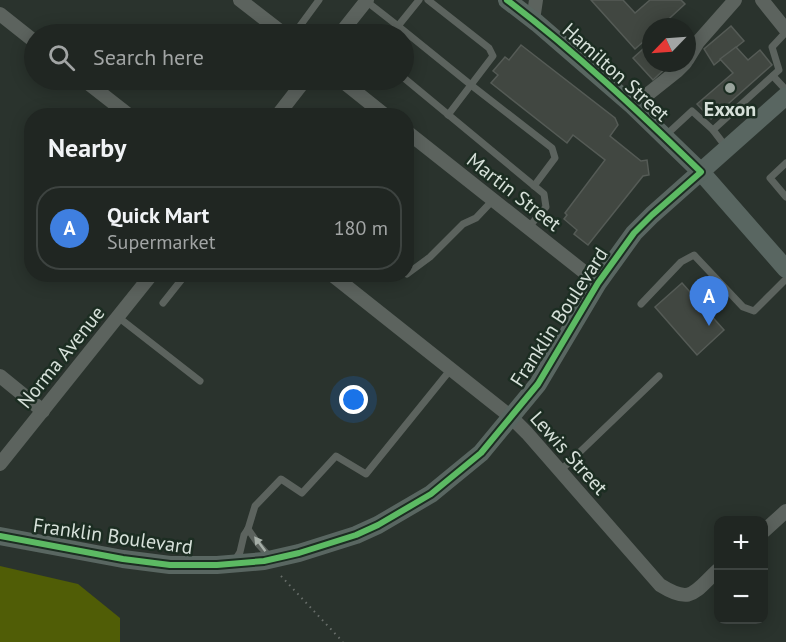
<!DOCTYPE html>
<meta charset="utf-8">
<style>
:root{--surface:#202622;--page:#282e2a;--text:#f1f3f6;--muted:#a2a5a5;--line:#3d4340;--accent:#8bbbb9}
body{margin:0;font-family:"PT Sans",sans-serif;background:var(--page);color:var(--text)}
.controls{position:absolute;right:18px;bottom:18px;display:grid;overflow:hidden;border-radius:12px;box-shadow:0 3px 15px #0003}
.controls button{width:54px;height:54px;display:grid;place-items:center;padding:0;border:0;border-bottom:2px solid var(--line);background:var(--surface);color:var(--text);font:30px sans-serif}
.compass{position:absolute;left:642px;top:18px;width:54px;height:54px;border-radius:50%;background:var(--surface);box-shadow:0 3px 15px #0003;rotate:245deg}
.you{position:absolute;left:354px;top:400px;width:21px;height:21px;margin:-15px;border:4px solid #fff;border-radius:50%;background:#1a73e8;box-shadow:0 0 0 9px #1a73e833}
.badge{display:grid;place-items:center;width:39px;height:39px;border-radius:50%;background:var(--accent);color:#fff;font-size:20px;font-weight:700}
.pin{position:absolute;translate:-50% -50px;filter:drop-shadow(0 2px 3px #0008)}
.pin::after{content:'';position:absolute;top:32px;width:21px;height:18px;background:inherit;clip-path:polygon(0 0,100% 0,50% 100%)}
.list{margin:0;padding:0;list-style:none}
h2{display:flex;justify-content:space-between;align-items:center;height:78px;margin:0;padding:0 24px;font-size:26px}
h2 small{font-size:20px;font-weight:400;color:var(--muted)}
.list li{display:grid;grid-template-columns:39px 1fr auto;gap:18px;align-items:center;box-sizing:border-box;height:84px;margin:0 12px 12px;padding:0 12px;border:2px solid var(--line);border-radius:24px}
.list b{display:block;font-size:22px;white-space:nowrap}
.list p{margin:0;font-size:20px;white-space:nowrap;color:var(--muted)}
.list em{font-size:20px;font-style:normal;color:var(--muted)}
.icon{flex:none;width:33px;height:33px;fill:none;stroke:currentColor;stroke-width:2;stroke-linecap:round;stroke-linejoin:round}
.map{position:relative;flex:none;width:786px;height:642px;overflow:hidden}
.search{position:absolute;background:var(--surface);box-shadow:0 3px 15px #0003;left:24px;top:24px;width:390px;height:66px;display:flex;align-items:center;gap:15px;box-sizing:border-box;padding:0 21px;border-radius:33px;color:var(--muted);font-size:22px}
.panel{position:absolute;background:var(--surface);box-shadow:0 3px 15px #0003;left:24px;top:108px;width:390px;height:174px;border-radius:24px}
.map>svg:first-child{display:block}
.forest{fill:#505d06}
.building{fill:#414741;stroke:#555b56;stroke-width:1.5}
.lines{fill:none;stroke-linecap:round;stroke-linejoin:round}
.path{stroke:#686e6a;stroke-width:2;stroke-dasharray:1.5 4.5;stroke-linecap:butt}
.lane{stroke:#5c635e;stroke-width:7}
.street{stroke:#5c635e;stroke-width:14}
.secondary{stroke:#596661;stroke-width:18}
.cycleway-casing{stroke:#1c2d22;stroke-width:10}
.cycleway{stroke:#5cba63;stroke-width:6}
.oneway{fill:#a6afa8}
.poi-dot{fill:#9aa49d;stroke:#1c2d22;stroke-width:2}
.labels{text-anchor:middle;stroke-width:5;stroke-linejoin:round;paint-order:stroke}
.street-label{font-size:20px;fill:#d7e1da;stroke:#1c2d22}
.poi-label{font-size:20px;font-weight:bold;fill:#d7e1da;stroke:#1c2d22}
</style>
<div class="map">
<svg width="786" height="642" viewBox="0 0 786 642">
<rect width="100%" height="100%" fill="#2a332d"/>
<path class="forest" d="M0,566L78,584L120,618V642H0Z"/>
<g class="building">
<path d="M591,0H623L635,13L650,0H681L685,4L660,27H651V35L635,49Z"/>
<path d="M731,26L744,41L714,65L704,49Z"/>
<path d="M651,42V63H671L653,80L633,58Z"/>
<path d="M521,45L615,118L618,125L610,136L641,161L647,160L649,175L643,176L588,245L574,234L577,230L564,219L567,215L565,213L605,160L573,135L567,143L491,83L498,75L493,71L505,57L509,60Z"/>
<path d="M736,47L748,60L760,50L772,65L711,119L697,104L733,73L720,59Z"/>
<path d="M682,283L724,330L697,355L655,307Z"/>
</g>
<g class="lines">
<path class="path" d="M281,576L343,642"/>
<g class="lane">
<path d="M419,0L398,26L471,85L552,148L555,158L534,186"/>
<path d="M428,0L489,48L493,56L448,115"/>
<path d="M366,1L398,26L392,34"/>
<path d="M294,34L319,0"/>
<path d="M773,76L786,90"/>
<path d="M404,78L544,194L546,207L528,228"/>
<path d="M713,130L726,147"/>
<path d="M666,135L692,111L713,130L779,70L772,47L786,32"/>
<path d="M786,163L770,178L786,197"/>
<path d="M407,274L430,257L463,224L476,218L493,200"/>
<path d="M163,303L186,274"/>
<path d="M641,304L681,262L694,255L743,307L754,311L786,279"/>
<path d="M118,317L200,381"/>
<path d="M560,471L659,376"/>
<path d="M248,529L259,545L270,557"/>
<path d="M235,560L240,552L244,535L248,529L255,506L281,479L302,493L336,456L366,474L451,369"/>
</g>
<g class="street">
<path d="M240,0L284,34"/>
<path d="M762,0L786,30"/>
<path d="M0,14L34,41"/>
<path d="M533,20L536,0"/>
<path d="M340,34L367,0"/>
<path d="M687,60L698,42L735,0"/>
<path d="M84,80L130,116"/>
<path d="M341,80L386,116"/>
<path d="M633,106L677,71L685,63"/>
<path d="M277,116L305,80"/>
<path d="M406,131L598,283"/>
<path d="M331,274L511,417L527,433L660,585C692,605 694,592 718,570"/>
<path d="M0,376L43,411"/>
<path d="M0,464L152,274"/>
<path d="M764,531L786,511"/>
</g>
<g class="secondary">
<path d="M507,0L537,23L633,106L701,172L786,269"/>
<path d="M0,536L123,559L170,565H217L264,561L299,553L356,535L378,525L431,494L481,453L538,384L598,283L634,233L652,215L786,96"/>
</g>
<defs>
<path id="cycleway" d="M0,536L123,559L170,565H217L264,561L299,553L356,535L378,525L431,494L481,453L538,384L598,283L634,233L652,215L701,172C639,112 576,52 507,0"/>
</defs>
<use href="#cycleway" class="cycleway-casing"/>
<use href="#cycleway" class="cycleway"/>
</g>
<defs><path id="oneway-solid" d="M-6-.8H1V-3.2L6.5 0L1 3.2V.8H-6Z" transform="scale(1.5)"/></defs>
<use class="oneway" href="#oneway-solid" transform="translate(260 544) rotate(-127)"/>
<circle class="poi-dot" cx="730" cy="88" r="6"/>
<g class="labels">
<g class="street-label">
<text transform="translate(616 72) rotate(42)" y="7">Hamilton Street</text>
<text transform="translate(514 192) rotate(38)" y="7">Martin Street</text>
<text transform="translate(559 317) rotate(-57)" y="7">Franklin Boulevard</text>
<text transform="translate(61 357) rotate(-51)" y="7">Norma Avenue</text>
<text transform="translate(569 453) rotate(48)" y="7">Lewis Street</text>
<text transform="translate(113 536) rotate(8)" y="7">Franklin Boulevard</text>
</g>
<g class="poi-label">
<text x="730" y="116">Exxon</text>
</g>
</g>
</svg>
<div class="controls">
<button>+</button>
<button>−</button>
</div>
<svg class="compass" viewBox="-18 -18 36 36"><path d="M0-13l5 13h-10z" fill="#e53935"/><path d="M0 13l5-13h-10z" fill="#a2a5a5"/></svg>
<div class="you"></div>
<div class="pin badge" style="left:709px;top:326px;background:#3f7fe0">A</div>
<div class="search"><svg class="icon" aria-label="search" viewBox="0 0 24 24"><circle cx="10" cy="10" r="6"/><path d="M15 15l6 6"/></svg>Search here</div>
<section class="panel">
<h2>Nearby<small></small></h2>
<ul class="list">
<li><span class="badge" style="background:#3f7fe0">A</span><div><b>Quick Mart</b><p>Supermarket</p></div><em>180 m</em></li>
</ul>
</section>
</div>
